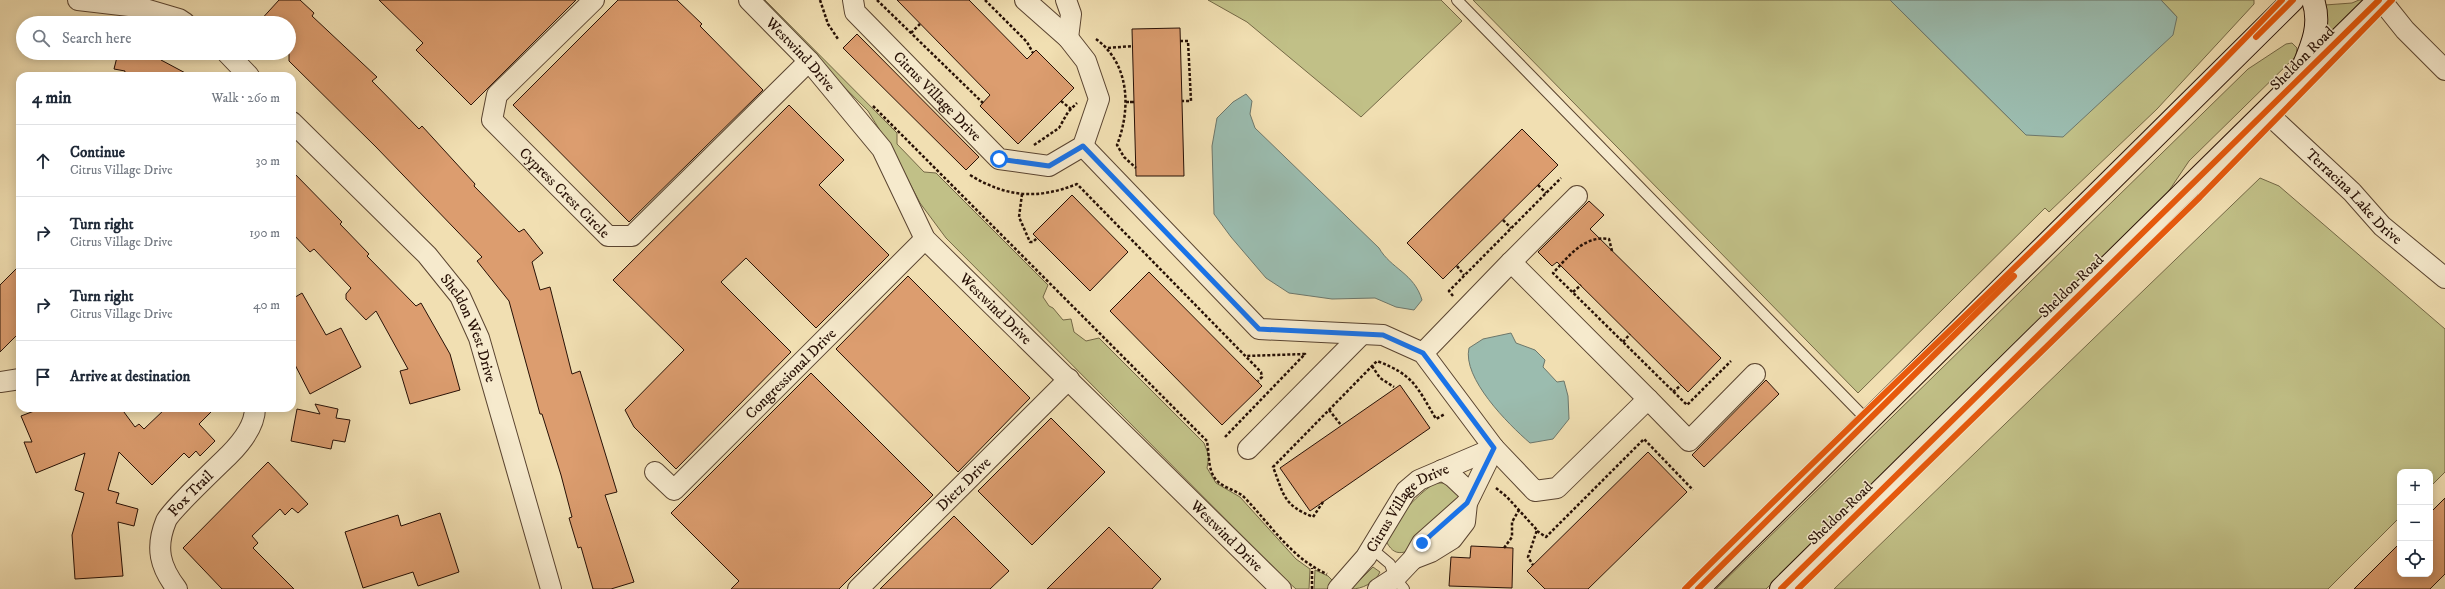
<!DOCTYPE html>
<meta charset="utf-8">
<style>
:root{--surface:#fff;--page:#f6f6f7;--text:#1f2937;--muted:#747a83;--line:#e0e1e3}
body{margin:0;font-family:"IM FELL DW Pica",serif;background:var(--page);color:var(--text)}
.controls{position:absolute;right:12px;bottom:12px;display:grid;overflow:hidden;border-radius:8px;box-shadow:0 2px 10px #0003}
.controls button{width:36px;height:36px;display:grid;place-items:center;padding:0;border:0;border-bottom:1px solid var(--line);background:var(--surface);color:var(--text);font:20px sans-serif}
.stop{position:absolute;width:12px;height:12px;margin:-9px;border:3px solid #1a73e8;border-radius:50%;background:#fff}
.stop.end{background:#1a73e8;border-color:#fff;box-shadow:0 1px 4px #0008}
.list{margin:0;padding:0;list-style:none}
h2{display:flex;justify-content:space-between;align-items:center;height:52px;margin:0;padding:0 16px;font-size:17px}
h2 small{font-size:13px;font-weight:400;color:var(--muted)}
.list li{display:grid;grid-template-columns:26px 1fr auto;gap:12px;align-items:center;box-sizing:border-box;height:72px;padding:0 16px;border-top:1px solid var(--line)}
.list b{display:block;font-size:15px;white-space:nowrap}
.list p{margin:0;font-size:13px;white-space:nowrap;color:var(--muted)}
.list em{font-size:13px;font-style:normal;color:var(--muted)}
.icon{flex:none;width:22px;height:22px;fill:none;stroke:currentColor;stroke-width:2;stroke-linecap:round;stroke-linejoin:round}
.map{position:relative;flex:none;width:2445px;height:589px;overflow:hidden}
.search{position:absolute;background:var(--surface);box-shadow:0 2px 10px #0003;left:16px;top:16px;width:280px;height:44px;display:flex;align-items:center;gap:10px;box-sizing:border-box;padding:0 14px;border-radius:22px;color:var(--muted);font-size:15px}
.panel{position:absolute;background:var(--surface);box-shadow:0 2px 10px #0003;left:16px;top:72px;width:280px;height:340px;border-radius:12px}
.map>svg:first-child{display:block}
.green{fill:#c1c087;stroke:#746846}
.water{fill:#9bbcaf;stroke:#6d776b}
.building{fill:#dc9d6f;stroke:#271005}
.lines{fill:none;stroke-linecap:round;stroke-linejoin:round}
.lane-casing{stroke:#5a4430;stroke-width:12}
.street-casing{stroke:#5a4430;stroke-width:22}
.secondary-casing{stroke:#271005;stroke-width:24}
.path{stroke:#271005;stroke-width:2.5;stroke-dasharray:3 2;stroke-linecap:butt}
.lane{stroke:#f6eacd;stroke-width:10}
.street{stroke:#f6eacd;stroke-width:20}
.secondary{stroke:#f6eacd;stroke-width:22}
.cycleway-casing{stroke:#f6eacd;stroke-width:8}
.cycleway{stroke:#e8590c;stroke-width:6}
.route{stroke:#1a73e8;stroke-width:5}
.labels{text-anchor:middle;stroke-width:3;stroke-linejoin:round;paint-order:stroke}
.street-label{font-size:15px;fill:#271005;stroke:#f6eacd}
</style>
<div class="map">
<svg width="2445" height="589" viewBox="0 0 2445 589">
<rect width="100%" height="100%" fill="#f1dfb2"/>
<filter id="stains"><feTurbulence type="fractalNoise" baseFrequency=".005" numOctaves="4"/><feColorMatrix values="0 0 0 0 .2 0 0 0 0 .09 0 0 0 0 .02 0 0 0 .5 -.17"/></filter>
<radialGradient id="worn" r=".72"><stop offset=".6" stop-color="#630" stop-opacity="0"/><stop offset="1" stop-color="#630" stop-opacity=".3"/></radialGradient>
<g class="green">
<path d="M758,0H765L897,133V144L924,172L936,173L1048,285L1043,297L1049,306L1053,308L1063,320L1071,319L1074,332L1086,341L1099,338L1204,443L1209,456L1207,468L1216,483L1240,497L1296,559L1310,569L1309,589H1296L1286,580L946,238L920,203L894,153L868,111Z"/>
<path d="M1208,0H1441L1462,21L1361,117L1247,22Z"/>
<path d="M1473,0H1890L2026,135L2177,17L2161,0H2254V4L2157,109L2049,212L2045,208L1858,393Z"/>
<path d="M2359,0H2365L2314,52L2325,5L2352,3Z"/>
<path d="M2292,43L2297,48L2296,56L2189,161L2160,204L1766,589H1716L2248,69L2286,44Z"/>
<path d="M2260,178L2279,186L2445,329V472L2430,487V472H2400V517L2328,589H1834Z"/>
<path d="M1435,483H1444L1458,492L1460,498L1405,552C1396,554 1392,551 1387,543C1395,519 1413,498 1435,483Z"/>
<path d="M1373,567L1380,572C1375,583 1362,589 1351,589Z"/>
<path d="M1315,570L1328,576L1335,583L1328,589H1314Z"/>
</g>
<g class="water">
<path d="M1890,0H2161L2177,17L2173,35L2063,137L2026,135Z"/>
<path d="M1246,94L1252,101L1250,114L1255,128L1379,248C1391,269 1414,273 1422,300L1414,310L1396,307L1375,298L1332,299L1289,293L1266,278L1231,237L1214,214L1212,146L1217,118L1233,102Z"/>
<path d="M1511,333L1516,343L1535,350L1545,360L1543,367L1557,382L1564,381L1568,396L1569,419L1553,439L1530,443C1508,424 1462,378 1469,348L1483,339Z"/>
</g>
<g class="building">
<path d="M279,0H300L314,13L312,16L377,77L372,81L419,129L422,126L475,184L474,186L519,232L524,229L543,253L532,262L540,290L550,287L572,374L580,371L617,492L605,495L634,582L611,589H593L581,547L578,548L569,518L572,517L561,475L542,414H540L509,301L477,261L482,257L376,147L289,61V23H258Z"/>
<path d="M379,0H576L471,105L416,50L423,43Z"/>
<path d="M618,0H677L702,24L700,26L763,90L629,222L513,105Z"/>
<path d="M897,0H969L1027,59L1036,50L1074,88L1018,144L980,106L990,95Z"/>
<path d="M1180,28L1184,176H1136L1132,29Z"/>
<path d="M857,34L979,157L966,170L843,48Z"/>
<path d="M118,53H163L161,60L191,76H124L125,71L114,69Z"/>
<path d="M789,105L844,160L819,185L889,255L816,328L746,258L721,282L791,352L676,469L634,427L625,410L684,350L613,280Z"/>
<path d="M1522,129L1558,165L1443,279L1407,243Z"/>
<path d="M292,171L342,222L340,224L369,254L367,256L416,306L421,303L450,354L460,390L410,404L400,371L408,369L376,311L366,320L346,299V294L351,288L314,249L310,252L292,233Z"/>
<path d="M1072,195L1128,252L1090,291L1033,234Z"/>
<path d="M1589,201L1604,215L1590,229L1721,358L1688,392L1557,262L1552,266L1538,252Z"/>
<path d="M20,265V332L0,352V285Z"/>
<path d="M1149,272L1262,386L1222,425L1110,311Z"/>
<path d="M908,276L1030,398L958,472L836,349Z"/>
<path d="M302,293L326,335L341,328L361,367L310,394L292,359V299Z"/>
<path d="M811,373L933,495L839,589H731L739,581L671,513Z"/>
<path d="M1766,380L1779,394L1704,467L1692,455Z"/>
<path d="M1400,385L1430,428L1310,511L1280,468Z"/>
<path d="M315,404L338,409L336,418L350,420L345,442L333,440L331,449L291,441L297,409L320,414Z"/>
<path d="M42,408H121L135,427L139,424L144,429L166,408H215L199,424L215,441L200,456L196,451L189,458L184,453L152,485L119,452L108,490L119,493L116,503L138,509L134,526L118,522L123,576L75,579L72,535L84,493L75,490L85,453L36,473L24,442H32L21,416Z"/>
<path d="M1051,418L1105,472L1032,545L978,491Z"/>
<path d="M1648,452L1687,492L1588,589H1545L1527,571Z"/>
<path d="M268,462L308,504L298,513L292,508L285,515L280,509L252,536L258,543L253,548L294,589H222L183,548Z"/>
<path d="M2445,498V574L2430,589H2354L2400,543V574H2430V513Z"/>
<path d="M440,513L459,572L418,586L413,572L363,588L345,532L398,515L401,526Z"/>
<path d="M954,516L1009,571L990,589H880Z"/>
<path d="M1109,527L1161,579L1152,589H1047Z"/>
<path d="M1471,546L1513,548L1512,588L1449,586L1451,557L1470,558Z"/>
</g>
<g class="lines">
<defs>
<g id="lane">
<path d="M1457,0L1868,421"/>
<path d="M1371,548L1390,564L1395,578L1404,589"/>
</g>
<g id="street">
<path d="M78,0L138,7L179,19L185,23"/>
<path id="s1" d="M594,0L497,95L492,120L608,236H632L809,61"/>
<path id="s2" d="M749,0L809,61L882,149L925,239L1281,589"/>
<path id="s3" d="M853,0L855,12L999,159L1049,166L1083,146L1099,99L1086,61L1068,38L1025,0"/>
<path d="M1066,0L1071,14L1068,38"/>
<path d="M2381,0L2405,30L2445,70"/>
<path d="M227,53L249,76"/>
<path id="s4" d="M2266,112L2352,192L2382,226L2445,278"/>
<path id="s5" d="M292,122L427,255L460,296L479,338L551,589"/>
<path d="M1083,146L1259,329L1383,335L1423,353L1511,262L1648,399L1557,488L1535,491L1494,448L1423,353"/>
<path d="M1511,262L1577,196"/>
<path d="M0,382L20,379"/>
<path d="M1648,399L1689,441L1755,374"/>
<path d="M1248,449L1362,334"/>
<path d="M1442,470L1453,477L1471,494"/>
<path id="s6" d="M655,472L674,490L925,239"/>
<path d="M1413,559L1431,552L1452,539L1465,522L1467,503L1494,448"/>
<path id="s7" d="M177,589C160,567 155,548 166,521C170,511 218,466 229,455C242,442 255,426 255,408"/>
<path id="s8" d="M858,589L1069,379"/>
<path id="s9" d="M1338,589L1366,557L1406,491L1419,480L1494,448"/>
<path d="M1378,589L1395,578L1413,559L1422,543L1467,503"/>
</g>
<g id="secondary">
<path d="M2301,72C2311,48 2322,26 2313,0"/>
<path d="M1698,589L2293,0"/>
<path d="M1781,589L2379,0"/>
</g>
</defs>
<use href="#lane" class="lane-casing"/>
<use href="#street" class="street-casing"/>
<use href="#secondary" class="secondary-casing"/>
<g class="path">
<path d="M820,0L828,24L838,39"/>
<path d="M877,0L983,103"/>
<path d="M985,0L1027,42L1033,53"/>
<path d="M911,33L920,24"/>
<path d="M1096,39C1130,64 1131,109 1117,145L1124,157L1136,168"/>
<path d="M1180,41H1188L1191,101H1182"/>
<path d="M1108,48L1133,46"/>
<path d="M1061,101L1071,109"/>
<path d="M1126,102H1134H1130"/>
<path d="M873,106L1207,441C1209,452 1208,468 1214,477C1221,488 1235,489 1244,497C1271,525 1291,558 1327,574"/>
<path d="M1034,145L1059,128L1068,112L1077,103"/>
<path d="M970,175C1006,197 1037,200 1077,184L1261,372L1262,377L1258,381"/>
<path d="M1538,185L1546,193"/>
<path d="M1022,194L1019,217L1030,242H1033L1037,238"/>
<path d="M1503,220L1511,228"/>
<path d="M1612,251L1609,239C1584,235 1569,256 1553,273L1687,405L1731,361"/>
<path d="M1457,266L1464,275"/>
<path d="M1573,292L1581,285"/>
<path d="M1453,296L1449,291L1561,178"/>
<path d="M1623,342L1630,334"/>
<path d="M1372,366L1380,378L1394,387"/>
<path d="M1673,392L1681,385"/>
<path d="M1329,410L1341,425"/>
<path d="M1225,437L1305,354L1246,356"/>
<path d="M1496,488L1507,497L1537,530L1528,557L1533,565"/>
<path d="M1323,502L1313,517C1283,505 1284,495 1273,467L1377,361C1414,375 1417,387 1436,419L1445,414"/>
<path d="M1537,531L1546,537L1644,439L1693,490"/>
<path d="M1504,548L1512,537V522L1519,510"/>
<path d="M1312,589V568"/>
</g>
<use href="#lane" class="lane"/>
<use href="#street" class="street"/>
<use href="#secondary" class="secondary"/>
<defs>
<g id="cycleway">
<path d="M2256,37L2293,0"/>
<path d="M1685,589C1883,391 2089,202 2282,0"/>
<path d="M1698,589L2014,276"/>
<path d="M1781,589L2379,0"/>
<path d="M1798,589L2200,197L2392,0"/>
</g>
</defs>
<use href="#cycleway" class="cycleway-casing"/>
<use href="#cycleway" class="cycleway"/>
</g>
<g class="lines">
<path class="route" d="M999,159L1049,166L1083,146L1259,329L1383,335L1423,353L1494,448L1467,503L1422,543"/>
</g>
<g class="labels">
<g class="street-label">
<text dy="5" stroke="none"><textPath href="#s2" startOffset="75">Westwind Drive</textPath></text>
<text transform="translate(2302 58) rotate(-45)" y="5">Sheldon Road</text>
<text dy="5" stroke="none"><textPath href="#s3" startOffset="130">Citrus Village Drive</textPath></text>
<text dy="5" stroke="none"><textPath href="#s1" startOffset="264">Cypress Crest Circle</textPath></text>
<text dy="5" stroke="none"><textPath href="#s4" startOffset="122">Terracina Lake Drive</textPath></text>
<text transform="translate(2071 286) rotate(-44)" y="5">Sheldon Road</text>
<text dy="5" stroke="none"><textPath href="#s2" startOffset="399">Westwind Drive</textPath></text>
<text dy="5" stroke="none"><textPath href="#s5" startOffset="275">Sheldon West Drive</textPath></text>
<text dy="5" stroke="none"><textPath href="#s6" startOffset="191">Congressional Drive</textPath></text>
<text dy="5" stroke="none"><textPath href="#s8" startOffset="149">Dietz Drive</textPath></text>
<text dy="5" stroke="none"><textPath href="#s7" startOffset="110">Fox Trail</textPath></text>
<text dy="5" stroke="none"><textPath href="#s9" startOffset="109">Citrus Village Drive</textPath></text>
<text transform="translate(1840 513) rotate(-44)" y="5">Sheldon Road</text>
<text dy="5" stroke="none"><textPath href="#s2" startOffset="723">Westwind Drive</textPath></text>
</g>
</g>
<rect width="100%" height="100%" filter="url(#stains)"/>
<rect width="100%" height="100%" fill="url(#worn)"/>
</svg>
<div class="controls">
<button>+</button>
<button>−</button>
<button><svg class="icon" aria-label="locate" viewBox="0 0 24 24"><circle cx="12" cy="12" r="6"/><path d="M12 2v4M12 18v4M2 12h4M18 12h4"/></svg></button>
</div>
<div class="stop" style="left:999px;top:159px"></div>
<div class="stop end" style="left:1422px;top:543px"></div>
<div class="search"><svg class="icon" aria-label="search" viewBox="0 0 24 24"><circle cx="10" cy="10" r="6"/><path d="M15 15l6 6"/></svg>Search here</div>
<section class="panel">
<h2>4 min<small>Walk · 260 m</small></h2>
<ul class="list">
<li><svg class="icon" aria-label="ahead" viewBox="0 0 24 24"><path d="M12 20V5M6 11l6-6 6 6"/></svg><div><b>Continue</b><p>Citrus Village Drive</p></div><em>30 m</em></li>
<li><svg class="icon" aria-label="right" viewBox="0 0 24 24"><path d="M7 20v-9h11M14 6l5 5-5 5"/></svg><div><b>Turn right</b><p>Citrus Village Drive</p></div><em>190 m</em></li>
<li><svg class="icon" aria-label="right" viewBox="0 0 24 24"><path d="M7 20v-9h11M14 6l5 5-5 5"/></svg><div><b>Turn right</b><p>Citrus Village Drive</p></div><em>40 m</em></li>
<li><svg class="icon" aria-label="arrive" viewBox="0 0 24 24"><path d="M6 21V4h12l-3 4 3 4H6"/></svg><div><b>Arrive at destination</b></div></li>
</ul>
</section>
</div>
